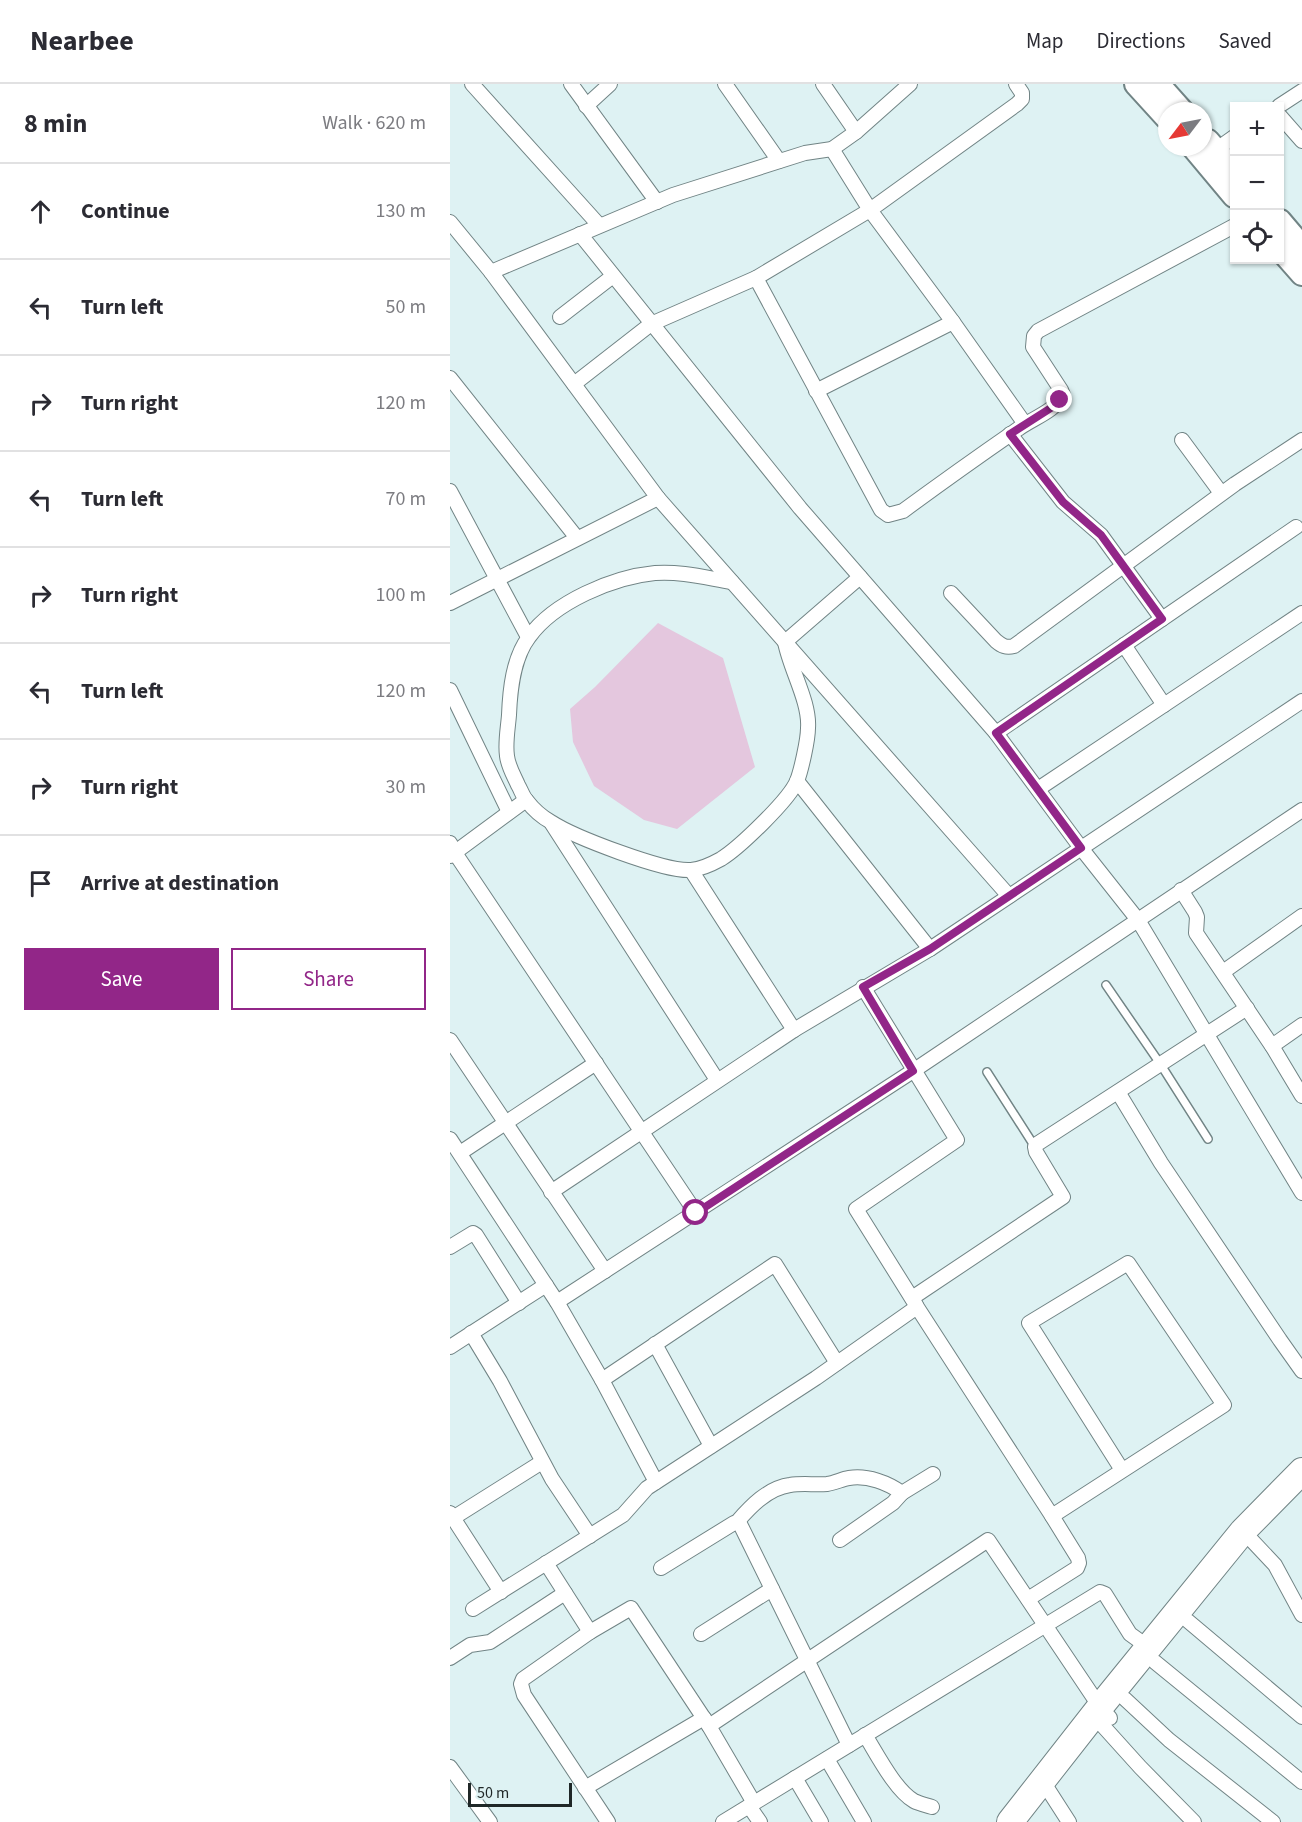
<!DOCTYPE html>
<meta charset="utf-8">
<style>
:root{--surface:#fff;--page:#f7f7f7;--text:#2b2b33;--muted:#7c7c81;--line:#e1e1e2;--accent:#922688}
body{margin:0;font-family:"Source Sans 3",sans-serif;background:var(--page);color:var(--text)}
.controls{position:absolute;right:18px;top:18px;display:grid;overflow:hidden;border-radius:0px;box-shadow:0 2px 4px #0004}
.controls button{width:54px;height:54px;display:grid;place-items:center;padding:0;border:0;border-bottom:2px solid var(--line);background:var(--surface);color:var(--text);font:30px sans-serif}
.compass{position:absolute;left:708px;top:18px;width:54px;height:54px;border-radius:50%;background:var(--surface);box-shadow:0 2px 4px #0004;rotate:238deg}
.scale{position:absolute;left:18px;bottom:15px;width:104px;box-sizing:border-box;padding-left:6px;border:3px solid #1f2727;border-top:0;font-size:16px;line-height:21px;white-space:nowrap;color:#1f2727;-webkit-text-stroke:4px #def2f3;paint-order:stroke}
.stop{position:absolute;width:18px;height:18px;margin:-14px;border:4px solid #922688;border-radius:50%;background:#fff}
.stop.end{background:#922688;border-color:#fff;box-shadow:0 2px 6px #0008}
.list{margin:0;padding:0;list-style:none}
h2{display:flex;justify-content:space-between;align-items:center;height:78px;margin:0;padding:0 24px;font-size:26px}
h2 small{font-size:20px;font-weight:400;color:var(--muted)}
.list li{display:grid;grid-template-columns:39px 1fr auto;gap:18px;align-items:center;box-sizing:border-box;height:96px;padding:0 24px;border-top:2px solid var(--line)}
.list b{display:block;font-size:22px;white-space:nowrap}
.list em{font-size:20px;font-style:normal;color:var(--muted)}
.actions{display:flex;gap:12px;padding:18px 24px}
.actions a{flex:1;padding:14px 0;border:2px solid var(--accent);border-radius:0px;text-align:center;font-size:21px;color:var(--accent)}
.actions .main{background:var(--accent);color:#fff}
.icon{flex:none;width:33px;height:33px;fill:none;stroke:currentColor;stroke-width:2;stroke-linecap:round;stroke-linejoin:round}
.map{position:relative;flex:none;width:852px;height:1738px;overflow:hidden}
header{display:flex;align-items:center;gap:36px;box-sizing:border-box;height:84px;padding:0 30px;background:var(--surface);border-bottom:2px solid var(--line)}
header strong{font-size:28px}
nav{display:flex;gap:33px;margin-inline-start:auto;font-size:21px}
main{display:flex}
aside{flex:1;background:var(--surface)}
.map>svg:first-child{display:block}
.green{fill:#e4c7de}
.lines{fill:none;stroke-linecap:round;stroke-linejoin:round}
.lane-casing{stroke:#718485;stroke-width:10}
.street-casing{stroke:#718485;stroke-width:16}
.primary-casing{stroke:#718485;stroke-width:26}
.highway-casing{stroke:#718485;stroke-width:28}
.lane{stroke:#fff;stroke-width:7}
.street{stroke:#fff;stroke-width:14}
.primary{stroke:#fff;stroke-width:22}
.highway{stroke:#fff;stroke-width:26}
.route{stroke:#922688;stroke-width:8}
</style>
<header>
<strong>Nearbee</strong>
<nav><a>Map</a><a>Directions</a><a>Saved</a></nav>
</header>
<main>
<aside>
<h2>8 min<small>Walk · 620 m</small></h2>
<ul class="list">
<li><svg class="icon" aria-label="ahead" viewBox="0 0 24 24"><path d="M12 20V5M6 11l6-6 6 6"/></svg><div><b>Continue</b></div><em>130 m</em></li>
<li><svg class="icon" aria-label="left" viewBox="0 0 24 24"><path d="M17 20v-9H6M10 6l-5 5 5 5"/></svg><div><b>Turn left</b></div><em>50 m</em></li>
<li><svg class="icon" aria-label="right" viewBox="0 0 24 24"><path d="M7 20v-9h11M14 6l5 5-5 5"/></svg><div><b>Turn right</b></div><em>120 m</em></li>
<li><svg class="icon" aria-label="left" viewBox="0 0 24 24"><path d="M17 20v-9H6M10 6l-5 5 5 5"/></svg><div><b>Turn left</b></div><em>70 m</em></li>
<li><svg class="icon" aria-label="right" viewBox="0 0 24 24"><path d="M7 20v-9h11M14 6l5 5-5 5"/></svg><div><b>Turn right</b></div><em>100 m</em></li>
<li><svg class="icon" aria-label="left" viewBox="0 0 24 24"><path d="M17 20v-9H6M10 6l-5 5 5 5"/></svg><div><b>Turn left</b></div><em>120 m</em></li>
<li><svg class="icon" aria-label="right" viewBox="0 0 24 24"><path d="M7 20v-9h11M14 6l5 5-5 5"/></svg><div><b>Turn right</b></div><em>30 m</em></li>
<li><svg class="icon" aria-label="arrive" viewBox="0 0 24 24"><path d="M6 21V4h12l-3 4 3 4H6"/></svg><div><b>Arrive at destination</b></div></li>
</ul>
<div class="actions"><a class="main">Save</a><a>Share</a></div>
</aside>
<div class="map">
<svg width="852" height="1738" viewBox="0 0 852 1738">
<rect width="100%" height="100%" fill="#def2f3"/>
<path class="green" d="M208,539L273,574L305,683L227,745L194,736L144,702L123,658L120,625L145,603Z"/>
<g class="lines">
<defs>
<g id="lane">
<path d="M656,901L711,981L758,1055"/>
<path d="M537,988L585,1063"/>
</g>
<g id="street">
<path d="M22,0L149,141"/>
<path d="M121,0L207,118"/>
<path d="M275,0L329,77"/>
<path d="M373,0L406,48"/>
<path d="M566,0L572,9V15L567,20L420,126L503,238L575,340"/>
<path d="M136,22L160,0"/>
<path d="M829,22L852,7"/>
<path d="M830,32L852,57"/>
<path d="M760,70L784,53"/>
<path d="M0,138L41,188L223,111L355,69L382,65L406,48L460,0"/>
<path d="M130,150L350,424L546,649L631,764L688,836L852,1109"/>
<path d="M306,194L431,426L438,431L453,427C491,399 529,372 568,345C583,334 604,328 613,311L611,306L583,263L584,252L588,247L784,142"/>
<path d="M110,233L163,192"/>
<path d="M0,294L127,454"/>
<path d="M124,300L201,240L306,194L420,126L382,65"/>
<path d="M366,307L503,238"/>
<path d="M560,350L613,418L651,451L712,535"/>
<path d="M732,356L771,409"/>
<path d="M0,407L78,553"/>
<path d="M208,414L559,812"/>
<path d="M282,498C257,494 231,487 205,489C163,493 104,518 79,553C63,574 60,606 59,631C58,644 55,659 57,672C58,682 64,692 68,701C71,706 73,713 77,717C83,725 92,733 101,738C124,753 215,788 241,786C252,785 262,780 271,775C289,764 339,716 347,697C351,687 358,656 358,644C360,618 340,585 335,558L410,493"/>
<path d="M501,509L546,557C552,562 556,564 564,562L785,400L852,356"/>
<path d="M0,519L208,414L41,188"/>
<path d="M674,561L714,621"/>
<path d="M0,606L59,728"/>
<path d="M546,649L846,443"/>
<path d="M347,697L480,865"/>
<path d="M588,705L852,529"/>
<path d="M102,740L267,996"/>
<path d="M0,759L7,772L246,1129"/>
<path d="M0,772L76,716"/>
<path d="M241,786L344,946"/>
<path d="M731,806L745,828L747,833L746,849L822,962L852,1012"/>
<path d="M773,888L852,832"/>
<path d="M413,903L507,1056L406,1125L466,1221"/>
<path d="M0,956L155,1187"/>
<path d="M822,962L852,941"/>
<path d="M668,1008L711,1079L830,1256L852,1287"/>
<path d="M0,1055L107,1218L463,987L852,726"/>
<path d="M10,1069L146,979"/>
<path d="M101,1108L344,946L480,865L852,617"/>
<path d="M0,1163L23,1149L26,1151L69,1219"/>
<path d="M462,1214L613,1113L586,1068L585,1063L587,1060L797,924"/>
<path d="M107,1218L152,1296"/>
<path d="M21,1249L50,1297L102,1395L140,1452"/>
<path d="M205,1260L261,1362"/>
<path d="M0,1263L96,1201"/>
<path d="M206,1398L152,1296L325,1180L387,1279"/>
<path d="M0,1429L51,1508"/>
<path d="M3,1434L92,1378"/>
<path d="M287,1438C301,1422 318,1404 340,1401C352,1399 365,1401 377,1400C385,1399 392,1395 399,1394C418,1391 438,1399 452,1409L483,1390"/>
<path d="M793,1447L825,1481L852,1531"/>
<path d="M390,1456L443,1419L452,1409"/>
<path d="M96,1479L140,1548"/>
<path d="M211,1484L284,1439L290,1440L399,1661"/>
<path d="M578,1515L627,1484L629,1479L628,1474L602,1432"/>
<path d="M23,1525L173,1431L197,1404L366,1294L467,1223L602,1432C659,1395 716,1358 774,1321L678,1179L579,1239L672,1386"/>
<path d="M738,1537L852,1633"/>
<path d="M251,1550L322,1505"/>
<path d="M0,1574L20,1561L40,1558L115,1509"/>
<path d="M705,1578L852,1698"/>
<path d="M675,1615L719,1656L823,1738"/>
<path d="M653,1642L690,1683L744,1738"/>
<path d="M415,1651C427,1670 445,1706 464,1717C470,1720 476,1721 482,1723"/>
<path d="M377,1675L414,1738"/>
<path d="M0,1683L40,1738"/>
<path d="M345,1694L371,1738"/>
<path d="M592,1696L619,1738"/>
<path d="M135,1704L254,1634"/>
<path d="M304,1719L259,1642L538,1456L650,1623L660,1634"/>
<path d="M299,1722L310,1738"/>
<path d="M158,1738L74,1611L71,1600L73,1595L140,1548L181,1524L259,1642"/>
<path d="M273,1738L650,1508L655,1510L680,1550L698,1563"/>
</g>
<g id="primary">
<path d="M686,0L717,34"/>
<path d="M708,0L732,27"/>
<path d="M758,57L784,87"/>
<path d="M743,63L784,112"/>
<path d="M830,137L852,163"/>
<path d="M830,165L852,190"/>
</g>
<path id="highway" d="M560,1738L650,1623L793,1447L852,1387"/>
</defs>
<use href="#lane" class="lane-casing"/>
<use href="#street" class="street-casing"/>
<use href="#primary" class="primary-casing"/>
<use href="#highway" class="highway-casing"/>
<use href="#lane" class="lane"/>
<use href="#street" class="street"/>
<use href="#primary" class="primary"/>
<use href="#highway" class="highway"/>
</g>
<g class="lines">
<path class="route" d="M246,1129L463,987L413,903L480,865L631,764L546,649L712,535L651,451L613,418L560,350L604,322L610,316"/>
</g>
</svg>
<div class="controls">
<button>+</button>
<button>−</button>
<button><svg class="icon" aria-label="locate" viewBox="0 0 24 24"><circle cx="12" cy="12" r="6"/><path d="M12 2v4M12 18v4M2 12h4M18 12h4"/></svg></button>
</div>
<svg class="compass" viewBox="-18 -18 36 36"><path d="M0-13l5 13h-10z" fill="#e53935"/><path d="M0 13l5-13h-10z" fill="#7c7c81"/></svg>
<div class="scale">50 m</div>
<div class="stop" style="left:246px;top:1129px"></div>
<div class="stop end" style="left:610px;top:316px"></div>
</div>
</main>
